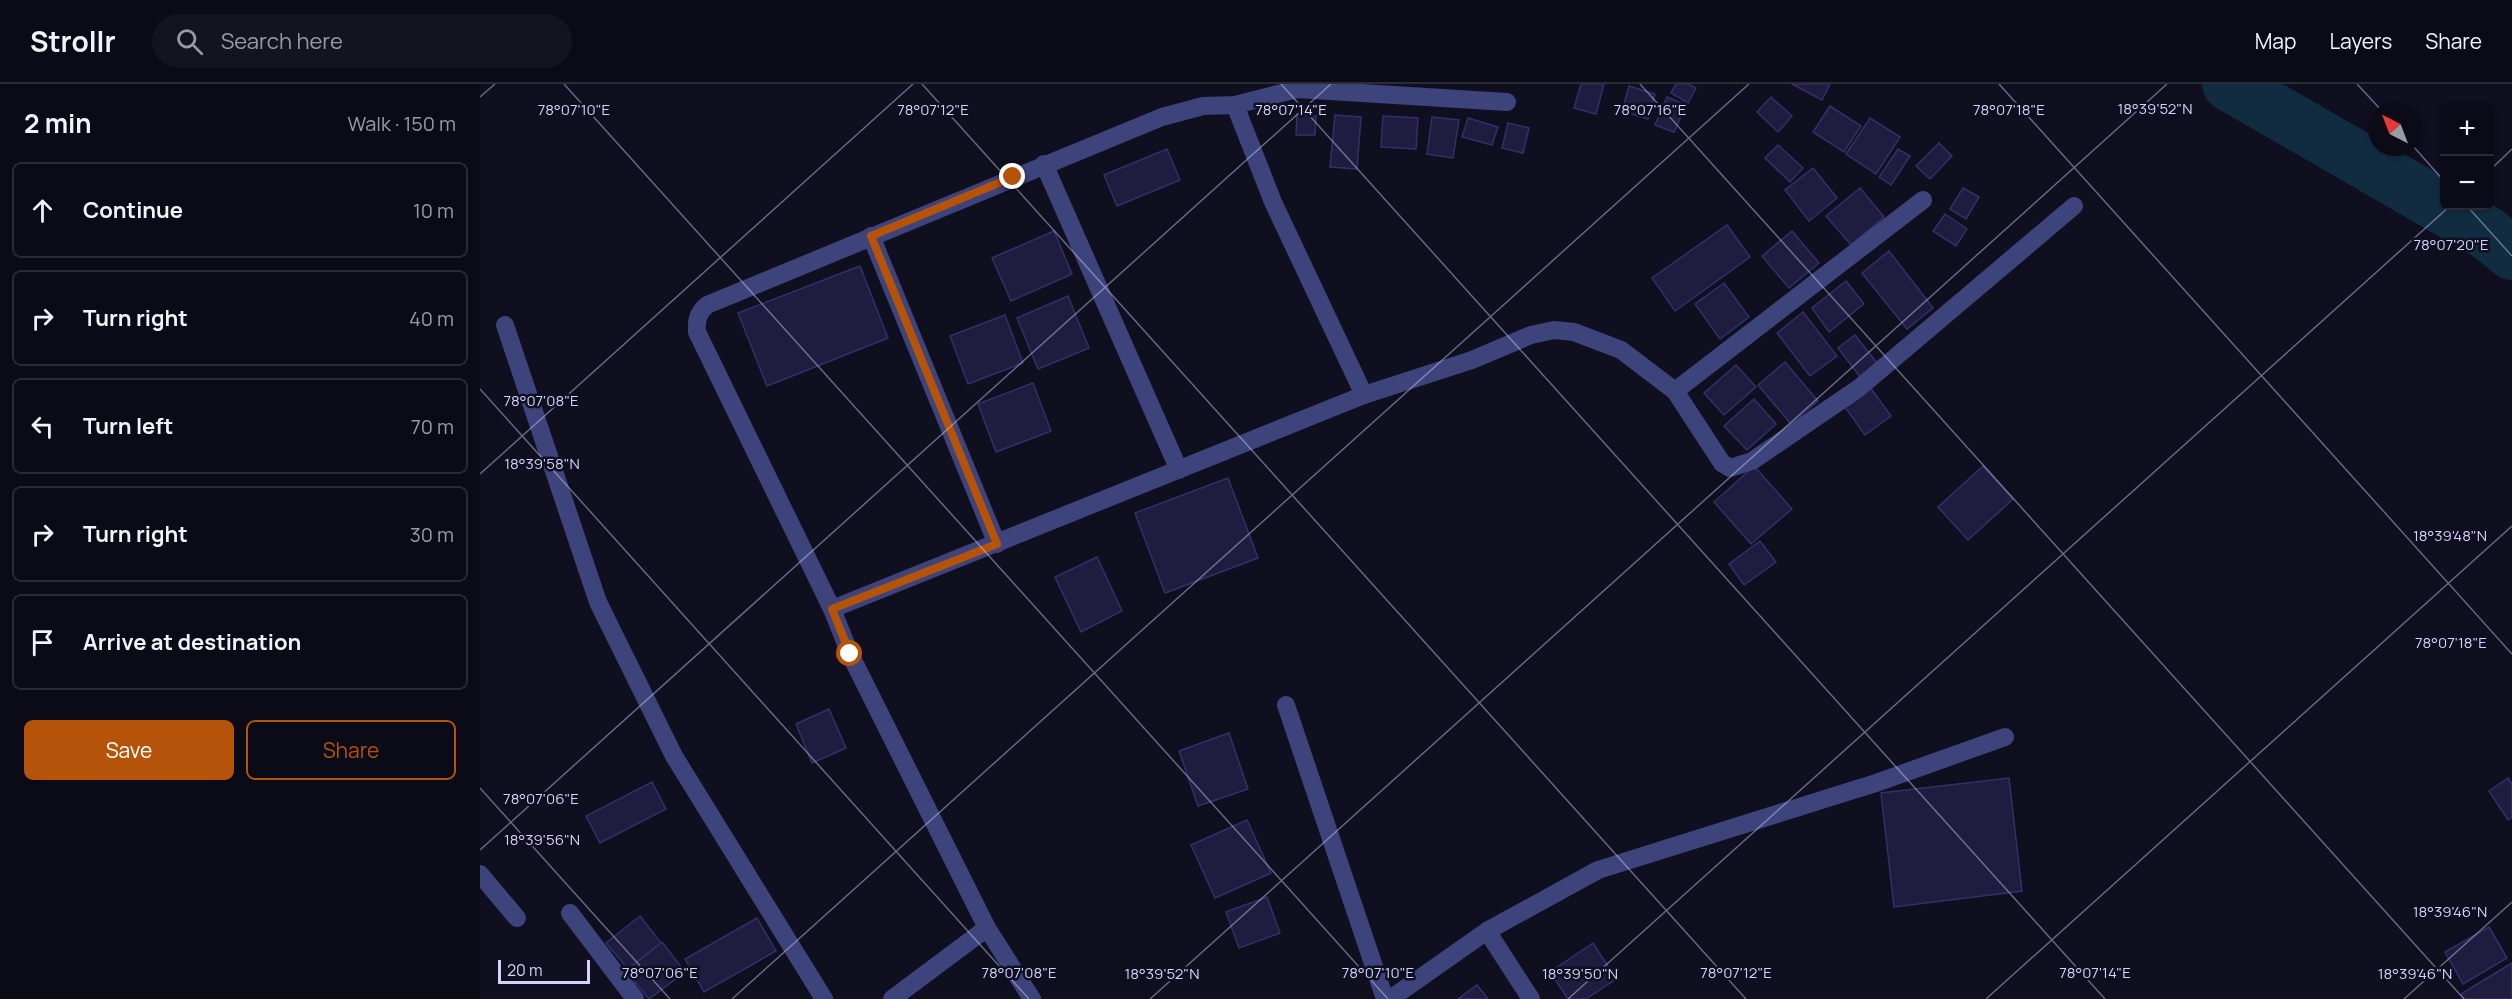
<!DOCTYPE html>
<meta charset="utf-8">
<style>
:root{--surface:#0b0b18;--page:#141421;--text:#f1f3f6;--muted:#9a9ba2;--line:#2b2b37;--accent:#b45309}
body{margin:0;font-family:Manrope,sans-serif;background:var(--page);color:var(--text)}
.controls{position:absolute;right:18px;top:18px;display:grid;overflow:hidden;border-radius:9px;box-shadow:0 2px 4px #0004}
.controls button{width:54px;height:54px;display:grid;place-items:center;padding:0;border:0;border-bottom:2px solid var(--line);background:var(--surface);color:var(--text);font:30px sans-serif}
.compass{position:absolute;left:1888px;top:18px;width:54px;height:54px;border-radius:50%;background:var(--surface);box-shadow:0 2px 4px #0004;rotate:318deg}
.scale{position:absolute;left:18px;bottom:15px;width:92px;box-sizing:border-box;padding-left:6px;border:3px solid #d1d3fb;border-top:0;font-size:16px;line-height:21px;white-space:nowrap;color:#d1d3fb;-webkit-text-stroke:4px #0f0f20;paint-order:stroke}
.stop{position:absolute;width:18px;height:18px;margin:-14px;border:4px solid #b45309;border-radius:50%;background:#fff}
.stop.end{background:#b45309;border-color:#fff;box-shadow:0 2px 6px #0008}
.list{margin:0;padding:0;list-style:none}
h2{display:flex;justify-content:space-between;align-items:center;height:78px;margin:0;padding:0 24px;font-size:26px}
h2 small{font-size:20px;font-weight:400;color:var(--muted)}
.list li{display:grid;grid-template-columns:39px 1fr auto;gap:18px;align-items:center;box-sizing:border-box;height:96px;margin:0 12px 12px;padding:0 12px;border:2px solid var(--line);border-radius:9px}
.list b{display:block;font-size:22px;white-space:nowrap}
.list em{font-size:20px;font-style:normal;color:var(--muted)}
.actions{display:flex;gap:12px;padding:18px 24px}
.actions a{flex:1;padding:14px 0;border:2px solid var(--accent);border-radius:9px;text-align:center;font-size:21px;color:var(--accent)}
.actions .main{background:var(--accent);color:#fff}
.icon{flex:none;width:33px;height:33px;fill:none;stroke:currentColor;stroke-width:2;stroke-linecap:round;stroke-linejoin:round}
.map{position:relative;flex:none;width:2032px;height:915px;overflow:hidden}
header{display:flex;align-items:center;gap:36px;box-sizing:border-box;height:84px;padding:0 30px;background:var(--surface);border-bottom:2px solid var(--line)}
header strong{font-size:28px}
nav{display:flex;gap:33px;margin-inline-start:auto;font-size:21px}
.search{width:420px;height:54px;background:var(--page);display:flex;align-items:center;gap:15px;box-sizing:border-box;padding:0 21px;border-radius:33px;color:var(--muted);font-size:22px}
main{display:flex}
aside{flex:1;background:var(--surface)}
.map>svg:first-child{display:block}
.lines{fill:none;stroke-linecap:round;stroke-linejoin:round}
.river{stroke:#112c41;stroke-width:54}
.building{fill:#1e1c3f;stroke:#333069;stroke-width:1.5}
.minor{stroke:#3d447b;stroke-width:18}
.route{stroke:#b45309;stroke-width:8}
.ticks{fill:none;stroke:#d1d3fb;stroke-width:1.5;stroke-opacity:0.45}
.ticks-label{font-size:15px;text-anchor:middle;fill:#d1d3fb;stroke:#0f0f20;stroke-width:5;stroke-linejoin:round;paint-order:stroke}
</style>
<header>
<strong>Strollr</strong>
<div class="search"><svg class="icon" aria-label="search" viewBox="0 0 24 24"><circle cx="10" cy="10" r="6"/><path d="M15 15l6 6"/></svg>Search here</div>
<nav><a>Map</a><a>Layers</a><a>Share</a></nav>
</header>
<main>
<aside>
<h2>2 min<small>Walk · 150 m</small></h2>
<ul class="list">
<li><svg class="icon" aria-label="ahead" viewBox="0 0 24 24"><path d="M12 20V5M6 11l6-6 6 6"/></svg><div><b>Continue</b></div><em>10 m</em></li>
<li><svg class="icon" aria-label="right" viewBox="0 0 24 24"><path d="M7 20v-9h11M14 6l5 5-5 5"/></svg><div><b>Turn right</b></div><em>40 m</em></li>
<li><svg class="icon" aria-label="left" viewBox="0 0 24 24"><path d="M17 20v-9H6M10 6l-5 5 5 5"/></svg><div><b>Turn left</b></div><em>70 m</em></li>
<li><svg class="icon" aria-label="right" viewBox="0 0 24 24"><path d="M7 20v-9h11M14 6l5 5-5 5"/></svg><div><b>Turn right</b></div><em>30 m</em></li>
<li><svg class="icon" aria-label="arrive" viewBox="0 0 24 24"><path d="M6 21V4h12l-3 4 3 4H6"/></svg><div><b>Arrive at destination</b></div></li>
</ul>
<div class="actions"><a class="main">Save</a><a>Share</a></div>
</aside>
<div class="map">
<svg width="2032" height="915" viewBox="0 0 2032 915">
<rect width="100%" height="100%" fill="#0f0f20"/>
<g class="lines">
<path class="river" d="M1749,0L2007,149L2032,169"/>
</g>
<g class="building">
<path d="M1101,0H1124L1116,30L1094,24Z"/>
<path d="M1196,0H1208L1216,4L1208,19L1191,9Z"/>
<path d="M1312,0H1350L1342,16Z"/>
<path d="M1149,2L1175,10L1168,35L1142,27Z"/>
<path d="M1187,13L1206,21L1194,48L1175,41Z"/>
<path d="M1291,13L1312,32L1298,48L1277,28Z"/>
<path d="M1350,22L1381,42L1364,68L1333,48Z"/>
<path d="M817,31L836,32L835,51H816Z"/>
<path d="M855,31L881,33L877,85L850,83Z"/>
<path d="M903,32L938,34L936,65L901,63Z"/>
<path d="M952,33L979,36L973,74L947,70Z"/>
<path d="M988,34L1018,43L1012,61L982,53Z"/>
<path d="M1390,34L1420,53L1396,90L1366,70Z"/>
<path d="M1028,39L1049,44L1043,69L1022,64Z"/>
<path d="M1459,59L1472,72L1450,95L1436,82Z"/>
<path d="M1298,61L1323,84L1310,98L1285,74Z"/>
<path d="M687,65L700,96L637,122L624,91Z"/>
<path d="M1418,65L1430,72L1411,101L1399,93Z"/>
<path d="M1333,84L1357,114L1329,137L1305,106Z"/>
<path d="M1380,104L1404,133L1371,161L1346,132Z"/>
<path d="M1483,104L1499,113L1486,135L1470,125Z"/>
<path d="M1465,130L1487,145L1476,162L1453,147Z"/>
<path d="M1247,141L1270,173L1195,227L1172,194Z"/>
<path d="M574,147L592,190L531,217L512,174Z"/>
<path d="M1312,147L1339,179L1309,204L1282,172Z"/>
<path d="M1409,167L1453,224L1427,245L1382,189Z"/>
<path d="M380,182L408,254L287,302L258,229Z"/>
<path d="M1366,197L1384,220L1349,248L1332,224Z"/>
<path d="M1244,199L1269,233L1240,255L1215,220Z"/>
<path d="M588,212L609,264L558,285L537,234Z"/>
<path d="M1323,228L1357,272L1330,292L1297,249Z"/>
<path d="M525,231L543,279L488,300L470,252Z"/>
<path d="M1375,251L1397,279L1380,293L1358,264Z"/>
<path d="M1305,278L1338,317L1311,340L1278,301Z"/>
<path d="M1256,281L1276,303L1244,331L1224,309Z"/>
<path d="M553,299L571,347L516,368L498,320Z"/>
<path d="M1390,303L1411,332L1385,351L1364,322Z"/>
<path d="M1274,315L1296,340L1267,366L1244,342Z"/>
<path d="M1274,382L1312,425L1271,460L1234,418Z"/>
<path d="M1503,382L1533,415L1488,456L1458,423Z"/>
<path d="M748,394L778,474L685,509L655,429Z"/>
<path d="M1280,457L1296,478L1264,501L1249,480Z"/>
<path d="M617,473L642,527L601,548L575,493Z"/>
<path d="M349,625L366,664L332,679L316,640Z"/>
<path d="M749,649L768,705L718,722L699,667Z"/>
<path d="M1529,694L1542,807L1414,823L1401,709Z"/>
<path d="M2028,694L2032,700V733L2028,736L2009,707Z"/>
<path d="M172,698L186,725L120,759L106,732Z"/>
<path d="M767,736L791,789L735,814L711,761Z"/>
<path d="M787,813L800,849L759,864L746,828Z"/>
<path d="M160,832L181,859L148,885L126,859Z"/>
<path d="M277,834L296,867L224,908L205,875Z"/>
<path d="M2009,843L2027,874L1983,900L1965,868Z"/>
<path d="M182,858L205,888L169,915L146,887Z"/>
<path d="M1113,859L1136,895L1106,915H1088L1070,888Z"/>
<path d="M2032,879V915H1984L1981,910Z"/>
<path d="M997,901L1008,915H978Z"/>
</g>
<g class="lines">
<g class="minor">
<path d="M755,21L793,118L884,311"/>
<path d="M564,80L699,386"/>
<path d="M391,152L517,460"/>
<path d="M25,241L118,518L194,672L344,915"/>
<path d="M1195,307L1443,116"/>
<path d="M352,525L217,248C216,236 218,229 227,221L682,33L723,22L755,21L817,5L1027,18"/>
<path d="M806,621L905,915"/>
<path d="M0,790L37,834"/>
<path d="M90,829L155,915"/>
<path d="M507,844L370,570L352,525L884,311L992,276L1051,251L1074,246L1094,248L1141,266L1195,307L1242,379L1250,384L1272,377L1379,304L1594,122"/>
<path d="M1007,847L1051,915"/>
<path d="M412,915L507,844L552,915"/>
<path d="M910,915L1007,847L1118,786L1396,699L1525,653"/>
</g>
</g>
<g class="lines">
<path class="route" d="M370,570L352,525L517,460L391,152L533,93"/>
</g>
<path class="ticks" d="M84,0L908,915M442,0L1266,915M801,0L1625,915M1160,0L1984,915M1519,0L2032,570M1877,0L1902,27M0,13L15,0M1933,62L1964,97M2010,86L2032,65M1987,122L2032,172M0,305L549,915M0,390L433,0M0,704L190,915M0,766L851,0M252,915L1269,0M670,915L1687,0M1088,915L1970,122M1506,915L2032,442M1924,915L2032,818"/>
<g class="ticks-label">
<text x="1675" y="30">18°39'52"N</text>
<text x="94" y="31">78°07'10"E</text>
<text x="1529" y="31">78°07'18"E</text>
<text x="453" y="31">78°07'12"E</text>
<text x="811" y="31">78°07'14"E</text>
<text x="1170" y="31">78°07'16"E</text>
<text x="1971" y="166">78°07'20"E</text>
<text x="61" y="322">78°07'08"E</text>
<text x="62" y="385">18°39'58"N</text>
<text x="1970" y="457">18°39'48"N</text>
<text x="1971" y="564">78°07'18"E</text>
<text x="61" y="720">78°07'06"E</text>
<text x="62" y="761">18°39'56"N</text>
<text x="1970" y="833">18°39'46"N</text>
<text x="180" y="894">78°07'06"E</text>
<text x="539" y="894">78°07'08"E</text>
<text x="898" y="894">78°07'10"E</text>
<text x="1256" y="894">78°07'12"E</text>
<text x="1615" y="894">78°07'14"E</text>
<text x="682" y="895">18°39'52"N</text>
<text x="1100" y="895">18°39'50"N</text>
<text x="1935" y="895">18°39'46"N</text>
</g>
</svg>
<div class="controls">
<button>+</button>
<button>−</button>
</div>
<svg class="compass" viewBox="-18 -18 36 36"><path d="M0-13l5 13h-10z" fill="#e53935"/><path d="M0 13l5-13h-10z" fill="#9a9ba2"/></svg>
<div class="scale">20 m</div>
<div class="stop" style="left:370px;top:570px"></div>
<div class="stop end" style="left:533px;top:93px"></div>
</div>
</main>
